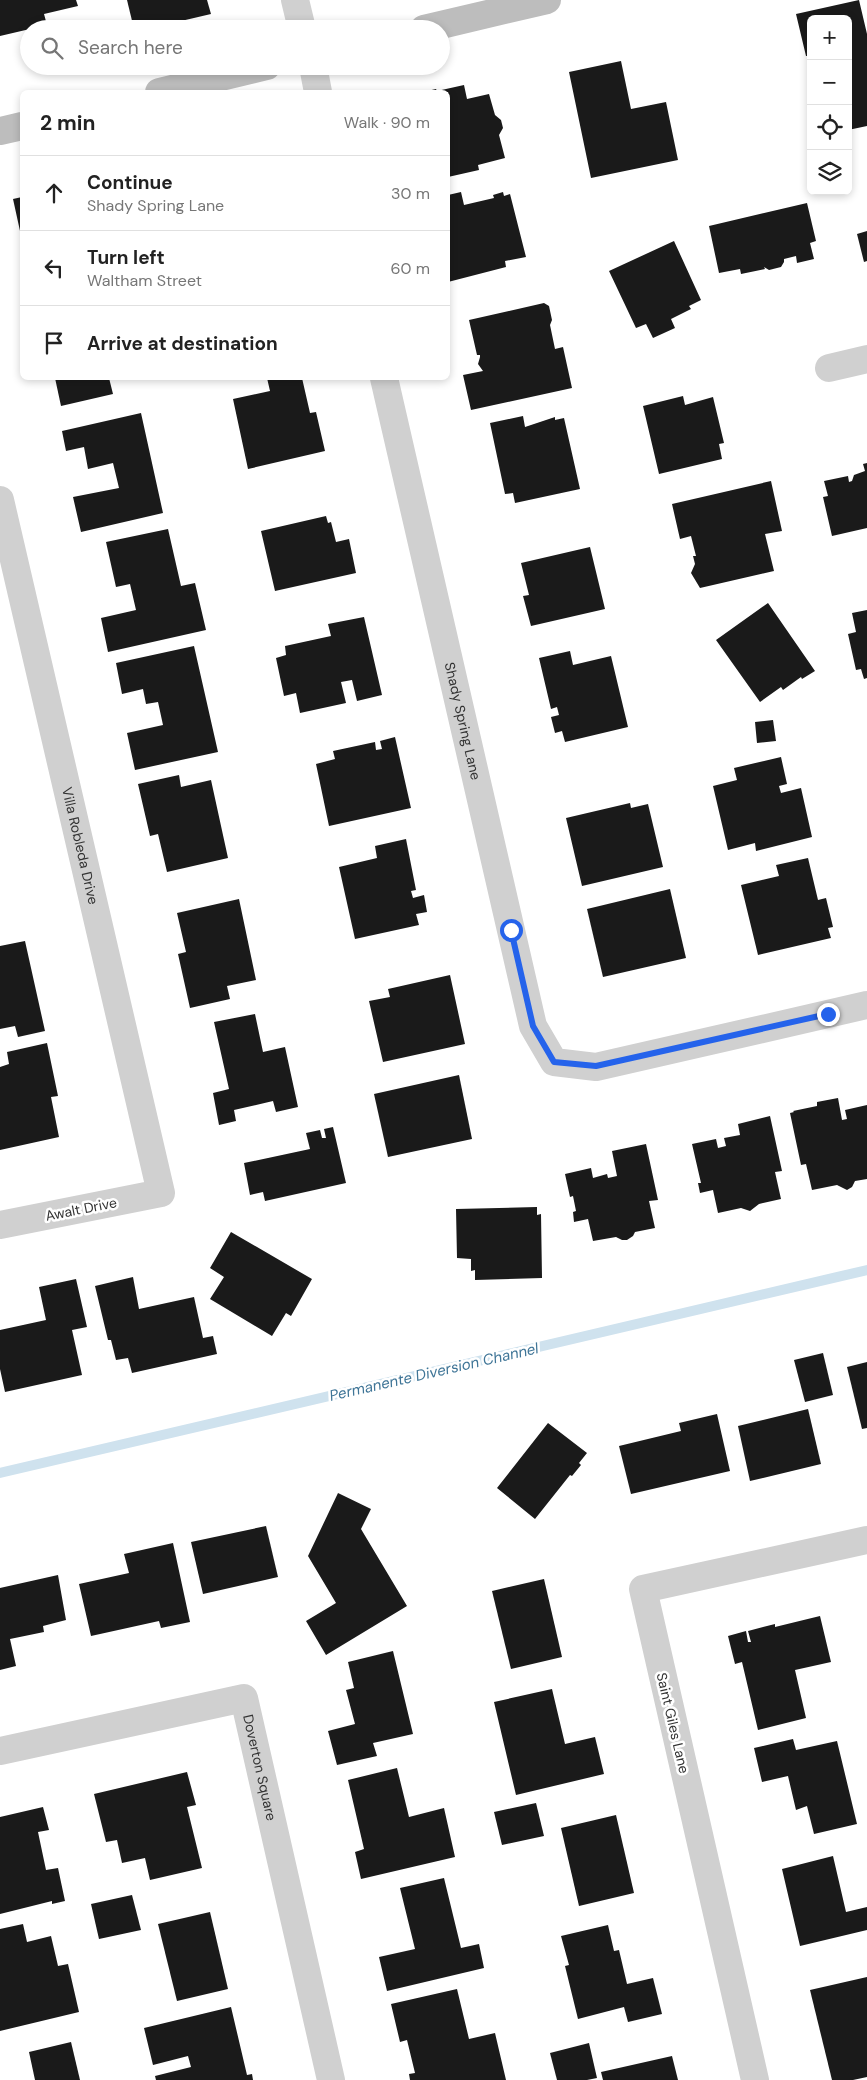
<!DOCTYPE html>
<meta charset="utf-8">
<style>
:root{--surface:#fff;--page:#f2f2f2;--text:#222;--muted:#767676;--line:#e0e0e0}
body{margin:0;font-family:"DM Sans",sans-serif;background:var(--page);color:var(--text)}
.controls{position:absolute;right:15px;top:15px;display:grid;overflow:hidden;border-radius:8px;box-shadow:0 2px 8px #0003}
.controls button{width:45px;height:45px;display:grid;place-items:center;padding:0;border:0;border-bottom:1px solid var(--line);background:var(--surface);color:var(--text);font:25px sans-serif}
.stop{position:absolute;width:15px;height:15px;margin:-11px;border:4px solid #2563eb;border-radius:50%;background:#fff}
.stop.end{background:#2563eb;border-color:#fff;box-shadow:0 1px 5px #0008}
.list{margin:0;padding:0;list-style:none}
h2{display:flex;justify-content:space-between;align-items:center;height:65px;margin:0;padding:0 20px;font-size:21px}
h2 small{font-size:16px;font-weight:400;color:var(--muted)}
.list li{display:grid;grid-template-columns:32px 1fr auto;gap:15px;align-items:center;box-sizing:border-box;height:75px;padding:0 20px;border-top:1px solid var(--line)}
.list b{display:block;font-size:19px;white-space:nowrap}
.list p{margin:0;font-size:16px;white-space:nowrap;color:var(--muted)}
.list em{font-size:16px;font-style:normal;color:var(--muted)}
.icon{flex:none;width:28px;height:28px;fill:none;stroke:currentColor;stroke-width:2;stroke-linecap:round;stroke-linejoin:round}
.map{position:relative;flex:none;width:867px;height:2080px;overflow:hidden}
.search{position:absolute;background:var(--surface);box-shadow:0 2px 8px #0003;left:20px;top:20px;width:430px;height:55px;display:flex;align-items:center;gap:12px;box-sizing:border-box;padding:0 18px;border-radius:28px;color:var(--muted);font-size:19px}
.panel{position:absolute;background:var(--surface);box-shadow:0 2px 8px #0003;left:20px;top:90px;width:430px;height:290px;border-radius:8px}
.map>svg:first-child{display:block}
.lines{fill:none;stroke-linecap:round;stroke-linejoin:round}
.stream{stroke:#cfe2ee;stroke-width:10}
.building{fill:#1a1a1a}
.street{stroke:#d0d0d0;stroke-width:28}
.secondary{stroke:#bdbdbd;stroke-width:28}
.route{stroke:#2563eb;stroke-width:6}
.labels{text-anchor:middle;stroke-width:5;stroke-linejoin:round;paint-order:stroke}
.street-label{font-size:14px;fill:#333;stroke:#fff}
.water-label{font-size:15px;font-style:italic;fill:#3f7597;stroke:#fff}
</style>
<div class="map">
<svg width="867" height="2080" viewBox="0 0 867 2080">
<rect width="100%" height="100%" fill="#fff"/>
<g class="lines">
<path class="stream" d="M0,1473L867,1270"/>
</g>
<g class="building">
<path d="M0,0H76L78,6L44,14L47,25L0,36Z"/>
<path d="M127,0H207L211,14L147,29H134Z"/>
<path d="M859,0L867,34V126L848,130V19H811L810,65L808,56H806L796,14Z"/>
<path d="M621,61L631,109L666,102L678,160L591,178L569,72Z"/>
<path d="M464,85L467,99L489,94L495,115L501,120L503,128L499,135L505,158L478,165L479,170L448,177V92H423L436,89L437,91Z"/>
<path d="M461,192L464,205L494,198L493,195L503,192L504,196L510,194L526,257L505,261L506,267L448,282V195Z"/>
<path d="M22,197V230L20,231L13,199Z"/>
<path d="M807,203L816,241L810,243L814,259L797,263L796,256L784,259V262L781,267L769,270L764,267L765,269L741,274L740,269L719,273L709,226Z"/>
<path d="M867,231V261L864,262L857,234Z"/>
<path d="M674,241L701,300L689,306L691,309L671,319L675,328L653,338L646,324L636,328L609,271Z"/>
<path d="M544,303L549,306L552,320L550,325L555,349L563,347L572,388L471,410L463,375L483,371L478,364L480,357V355H477L469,320Z"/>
<path d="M55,378H109L113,394L61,406Z"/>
<path d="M267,378H302L310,413L316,412L325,451L248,469L233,399L270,391Z"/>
<path d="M683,396L685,405L713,397L724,443L719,444L722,459L659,474L643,406Z"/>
<path d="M141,413L163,513L81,532L73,497L119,488L113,463L88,469L84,447L66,451L62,431Z"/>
<path d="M523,416L525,427L555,417V420L564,418L580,489L515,503L513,493L505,494L490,423Z"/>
<path d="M867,463V528L832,536L823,497L828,496L824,481L848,476L849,482L852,481L854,475L865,471L863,464Z"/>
<path d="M771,481L782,531L765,534L774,571L700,588L691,573L695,564L693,556H696L691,536L680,539L672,504Z"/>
<path d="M326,516L328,523L331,522L336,542L349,539L356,573L275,591L261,531Z"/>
<path d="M168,529L181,586L195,583L206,630L108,652L101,618L136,610L130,584L116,587L106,542Z"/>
<path d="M590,547L605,609L531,626L523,596L529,595L521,563Z"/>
<path d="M768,603L815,671L802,679L801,677L783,690L781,687L760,702L716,640Z"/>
<path d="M867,610V678L864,679L861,669L856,670L848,634L856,632L852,613Z"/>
<path d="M364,617L382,695L357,701L352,680L341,682L346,703L300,713L296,693L284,696L276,658L286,655L285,646L331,636L328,624Z"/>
<path d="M194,646L218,752L135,770L127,733L163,725L158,702L146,704L143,689L122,694L116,663Z"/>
<path d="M570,651L573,665L611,656L628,727L565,742L562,731L555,733L551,717L559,715L557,707L551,709L539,658Z"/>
<path d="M773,720L776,741L757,743L755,722Z"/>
<path d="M395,737L411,808L329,826L316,764L335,759L333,751L375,742L376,750L382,749L380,741Z"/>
<path d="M781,757L787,784L779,786L781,793L801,788L812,837L756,851L755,843L728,850L713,786L737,780L734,768Z"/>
<path d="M179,775L181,787L211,780L228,858L167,872L158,834L150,836L138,784Z"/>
<path d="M630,803L631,808L648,804L663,867L582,886L566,818Z"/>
<path d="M406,839L416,890L411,891L413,898L424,895L427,912L416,914L419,925L355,939L339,867L377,858L375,846Z"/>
<path d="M808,858L818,900L826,898L833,927L828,928L831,938L758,955L741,885L779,876L776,865Z"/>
<path d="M670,889L686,958L603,977L587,909Z"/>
<path d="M239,899L256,980L227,986L230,999L190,1008L178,954L186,952L177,913Z"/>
<path d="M25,941L45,1031L18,1037L15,1026L0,1029V946Z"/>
<path d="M450,975L465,1044L383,1062L369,1001L390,997L388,989Z"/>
<path d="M255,1014L263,1052L285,1047L298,1107L276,1112L273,1101L234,1110L236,1121L219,1125L213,1093L229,1089L214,1022Z"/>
<path d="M47,1043L58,1096L51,1097L59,1137L0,1150V1067L9,1064L7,1052Z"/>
<path d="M459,1075L472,1139L388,1157L374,1094Z"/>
<path d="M838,1098L842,1120L847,1119L845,1110L867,1105V1179L855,1181L852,1187L847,1190L837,1185L812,1190L806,1164L801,1165L790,1113L794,1112L793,1111L817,1106V1102Z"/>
<path d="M770,1116L782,1171L775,1172L781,1199L759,1204L750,1211L741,1208L718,1213L713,1190L700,1193L698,1183H701L692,1144L716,1139L718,1148L726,1146L724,1138L740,1135L738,1124Z"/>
<path d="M333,1127L346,1183L265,1201L263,1192L250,1195L244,1163L310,1149L306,1133L320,1130L322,1138H326L324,1129Z"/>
<path d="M646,1144L658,1200L649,1201L655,1228L635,1232L633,1236L627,1240H622L616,1237L593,1241L588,1219L574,1222L573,1212L576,1211L573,1196L570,1197L565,1174L591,1168L593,1178L607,1174L608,1178L617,1176L612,1151Z"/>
<path d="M537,1207V1215L541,1214L542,1278L475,1280V1270L471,1271V1259L457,1258L456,1209Z"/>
<path d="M231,1232L312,1279L291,1316L286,1313L272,1336L210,1299L224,1277L210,1268Z"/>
<path d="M133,1277L139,1309L194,1297L203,1338L213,1336L217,1354L132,1373L128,1358L116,1360L111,1340H108L95,1286Z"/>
<path d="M76,1279L87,1327L72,1330L82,1375L5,1392L0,1369V1330L46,1320L39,1287Z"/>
<path d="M823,1353L833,1395L805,1402L794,1360Z"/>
<path d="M867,1362V1428L862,1429L847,1367Z"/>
<path d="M808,1409L821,1464L750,1481L738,1426Z"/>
<path d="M717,1414L730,1471L631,1494L619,1446L681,1431L679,1423Z"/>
<path d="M548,1423L587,1453L579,1463L581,1465L572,1476L570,1475L535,1519L497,1488Z"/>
<path d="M338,1493L371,1509L361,1529L407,1606L326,1655L306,1621L336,1603L308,1556Z"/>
<path d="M266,1526L278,1577L203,1594L191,1542Z"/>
<path d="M173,1543L190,1622L161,1628L159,1621L91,1636L79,1584L129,1573L124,1554Z"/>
<path d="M58,1575L66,1620L43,1626L44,1632L10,1639L16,1666L0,1670V1588Z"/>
<path d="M544,1579L562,1657L511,1669L492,1591Z"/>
<path d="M820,1616L831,1662L795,1670L806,1718L758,1730L742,1662L735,1664L728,1636L746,1631L748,1642H751L748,1631L775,1624V1627Z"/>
<path d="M393,1651L413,1734L373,1743L377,1756L337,1765L328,1731L355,1724L346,1690L354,1688L348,1662Z"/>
<path d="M552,1689L565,1744L595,1737L604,1774L516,1795L494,1702Z"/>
<path d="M793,1739L796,1750L837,1741L857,1824L814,1834L807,1806L796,1810L788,1776L762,1782L754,1748Z"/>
<path d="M397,1768L409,1817L444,1808L455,1857L361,1879L355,1852L364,1849L348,1780Z"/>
<path d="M187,1772L196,1805L187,1807L202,1868L150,1880L145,1858L122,1863L117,1840L106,1842L94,1794Z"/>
<path d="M536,1803L544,1836L502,1845L494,1812Z"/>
<path d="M43,1807L49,1830L38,1832L46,1870L58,1868L65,1901L52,1904V1901L0,1914V1817Z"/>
<path d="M616,1815L634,1893L579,1906L561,1828Z"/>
<path d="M833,1856L846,1912L867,1907V1930L800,1946L782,1869Z"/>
<path d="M444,1878L461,1948L479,1944L484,1968L387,1991L379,1957L415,1949L400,1888Z"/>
<path d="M132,1895L141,1930L99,1939L91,1904Z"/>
<path d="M210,1912L228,1989L177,2001L158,1924Z"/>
<path d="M23,1924L27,1942L51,1936L58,1966L68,1964L79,2012L0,2031V1929Z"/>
<path d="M608,1925L614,1951L619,1950L627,1984L653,1978L662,2014L628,2022L624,2007L578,2019L565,1966L569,1965L561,1936Z"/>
<path d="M867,1977V2077L853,2080H832L810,1990Z"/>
<path d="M457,1989L469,2039L495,2033L506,2080H410L409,2074L415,2073L407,2040L400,2042L391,2004Z"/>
<path d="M231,2007L247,2075L252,2074L253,2080H156L155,2076L191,2067L188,2056L153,2065L144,2028Z"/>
<path d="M71,2042L80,2080H35L29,2052Z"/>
<path d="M589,2043L597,2078L587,2080H557L550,2053Z"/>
<path d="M672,2056L678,2080H603L601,2072Z"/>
</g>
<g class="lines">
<g class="street">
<path d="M295,0L302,29"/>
<path d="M313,66L318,92"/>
<path d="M829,368L867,359"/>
<path id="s1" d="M384,378L533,1026L554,1062L596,1067L867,1005"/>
<path id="s2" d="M0,500L161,1193L0,1225"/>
<path id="s3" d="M0,1751L244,1698L331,2080"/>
<path d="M755,2080L643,1589L867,1540"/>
</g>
<g class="secondary">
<path d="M424,29L547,0"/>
<path d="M159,92L267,66"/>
<path d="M0,131L22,126"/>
</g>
</g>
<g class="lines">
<path class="route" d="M511,930L533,1026L554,1062L596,1066L828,1014"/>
</g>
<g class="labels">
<g class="street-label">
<text dy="5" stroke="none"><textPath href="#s1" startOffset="352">Shady Spring Lane</textPath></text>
<text dy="5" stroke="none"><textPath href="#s2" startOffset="355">Villa Robleda Drive</textPath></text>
<text transform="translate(81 1209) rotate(-11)" y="5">Awalt Drive</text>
<text transform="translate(673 1723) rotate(77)" y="5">Saint Giles Lane</text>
<text dy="5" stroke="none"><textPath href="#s3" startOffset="321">Doverton Square</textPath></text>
</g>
<g class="water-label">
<text transform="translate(434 1372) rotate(-13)" y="5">Permanente Diversion Channel</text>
</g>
</g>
</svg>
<div class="controls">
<button>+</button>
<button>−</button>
<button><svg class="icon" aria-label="locate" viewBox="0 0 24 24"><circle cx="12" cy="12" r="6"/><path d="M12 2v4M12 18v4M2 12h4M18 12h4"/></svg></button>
<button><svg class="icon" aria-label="layers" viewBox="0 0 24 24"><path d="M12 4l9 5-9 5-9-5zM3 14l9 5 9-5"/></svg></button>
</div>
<div class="stop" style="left:511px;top:930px"></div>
<div class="stop end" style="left:828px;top:1014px"></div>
<div class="search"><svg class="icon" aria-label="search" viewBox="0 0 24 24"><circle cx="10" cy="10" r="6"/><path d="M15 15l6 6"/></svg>Search here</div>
<section class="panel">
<h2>2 min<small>Walk · 90 m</small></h2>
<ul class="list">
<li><svg class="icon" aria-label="ahead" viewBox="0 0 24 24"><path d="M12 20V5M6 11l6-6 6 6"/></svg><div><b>Continue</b><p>Shady Spring Lane</p></div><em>30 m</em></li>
<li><svg class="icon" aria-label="left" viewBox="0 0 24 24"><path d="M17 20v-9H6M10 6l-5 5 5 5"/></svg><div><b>Turn left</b><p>Waltham Street</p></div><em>60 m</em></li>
<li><svg class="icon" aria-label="arrive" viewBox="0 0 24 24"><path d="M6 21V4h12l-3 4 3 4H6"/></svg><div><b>Arrive at destination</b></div></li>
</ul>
</section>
</div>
